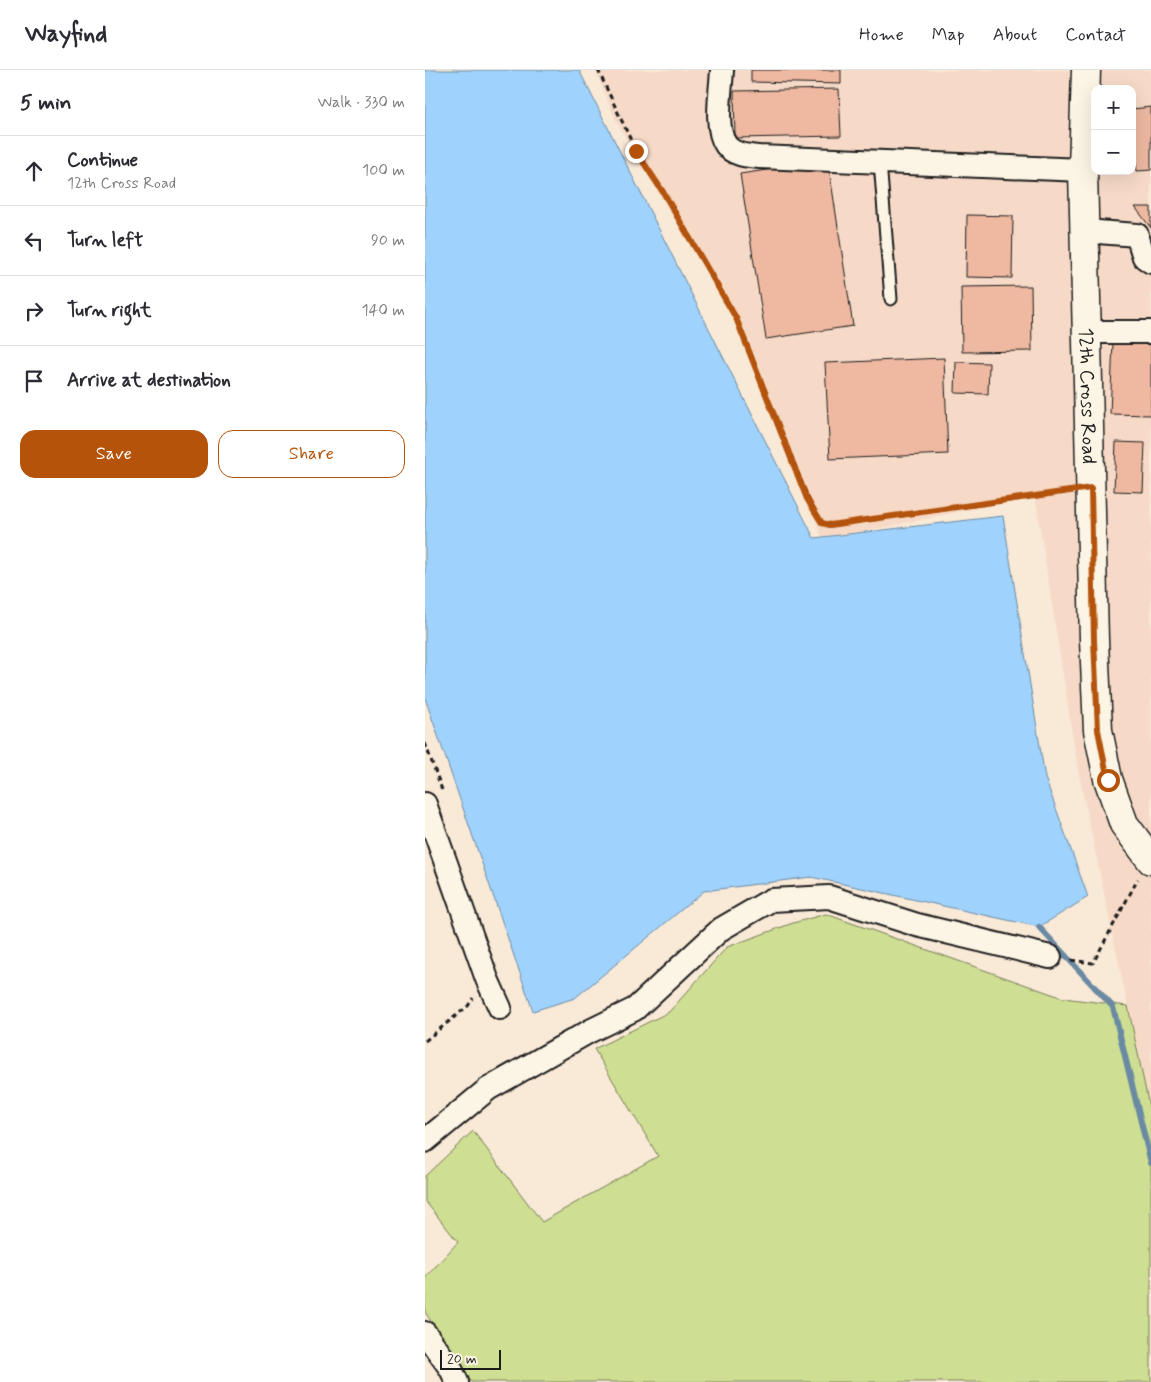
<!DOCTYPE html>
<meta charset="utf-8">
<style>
:root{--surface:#fff;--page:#f2f2f3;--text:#2b2b33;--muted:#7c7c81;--line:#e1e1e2;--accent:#b45309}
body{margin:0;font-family:Mynerve,sans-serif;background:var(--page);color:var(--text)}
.controls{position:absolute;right:15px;top:15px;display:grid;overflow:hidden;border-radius:10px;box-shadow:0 5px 20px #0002}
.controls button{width:45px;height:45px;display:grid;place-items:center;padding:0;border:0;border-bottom:1px solid var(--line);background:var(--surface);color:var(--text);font:25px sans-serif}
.scale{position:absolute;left:15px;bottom:12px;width:61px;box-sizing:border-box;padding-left:5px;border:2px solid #1c1c1c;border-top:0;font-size:14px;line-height:18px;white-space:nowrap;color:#1c1c1c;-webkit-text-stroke:4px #fcf5e5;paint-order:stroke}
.stop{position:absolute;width:15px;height:15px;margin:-11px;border:4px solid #b45309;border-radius:50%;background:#fff}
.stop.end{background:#b45309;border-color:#fff;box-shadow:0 1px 5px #0008}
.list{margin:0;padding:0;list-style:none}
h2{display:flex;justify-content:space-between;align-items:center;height:65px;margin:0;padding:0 20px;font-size:21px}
h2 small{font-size:16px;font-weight:400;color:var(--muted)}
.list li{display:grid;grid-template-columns:32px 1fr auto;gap:15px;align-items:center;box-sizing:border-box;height:70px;padding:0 20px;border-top:1px solid var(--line)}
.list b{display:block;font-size:19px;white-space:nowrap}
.list p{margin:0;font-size:16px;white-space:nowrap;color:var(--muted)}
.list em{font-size:16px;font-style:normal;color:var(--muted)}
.actions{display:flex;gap:10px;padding:15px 20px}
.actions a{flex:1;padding:11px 0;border:1px solid var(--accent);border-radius:15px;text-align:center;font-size:18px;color:var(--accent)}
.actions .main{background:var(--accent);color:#fff}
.icon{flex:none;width:28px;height:28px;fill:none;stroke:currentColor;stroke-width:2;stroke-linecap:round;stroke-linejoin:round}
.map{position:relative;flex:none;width:726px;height:1312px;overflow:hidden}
header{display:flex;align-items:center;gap:30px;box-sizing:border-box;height:70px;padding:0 25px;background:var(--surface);border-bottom:1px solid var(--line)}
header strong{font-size:24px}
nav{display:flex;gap:28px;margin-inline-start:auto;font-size:18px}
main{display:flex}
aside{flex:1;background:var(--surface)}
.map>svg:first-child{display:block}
.built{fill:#f6dac7;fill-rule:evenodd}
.green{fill:#cede92;stroke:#757d57}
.water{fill:#9fd3fd;stroke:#6b8aa3}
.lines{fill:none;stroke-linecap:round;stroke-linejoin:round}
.stream{stroke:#6b8aa3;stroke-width:6}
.building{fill:#eeb8a1;stroke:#1c1c1c}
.service-casing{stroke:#1c1c1c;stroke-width:15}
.minor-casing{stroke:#1c1c1c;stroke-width:26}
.tertiary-casing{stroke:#1c1c1c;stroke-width:31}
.path{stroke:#1c1c1c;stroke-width:3;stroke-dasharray:5 4;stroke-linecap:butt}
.service{stroke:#fcf5e5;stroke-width:11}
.minor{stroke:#fcf5e5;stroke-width:22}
.tertiary{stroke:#fcf5e5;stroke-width:28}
.route{stroke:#b45309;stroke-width:6}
.labels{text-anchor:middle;stroke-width:4;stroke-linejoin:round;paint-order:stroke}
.street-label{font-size:20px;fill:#1c1c1c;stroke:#fcf5e5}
</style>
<header>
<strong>Wayfind</strong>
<nav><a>Home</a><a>Map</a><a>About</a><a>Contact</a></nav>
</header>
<main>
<aside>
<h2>5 min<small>Walk · 330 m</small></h2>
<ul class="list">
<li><svg class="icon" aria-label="ahead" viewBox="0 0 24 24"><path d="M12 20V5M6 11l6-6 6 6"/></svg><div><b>Continue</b><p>12th Cross Road</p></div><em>100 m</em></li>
<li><svg class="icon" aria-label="left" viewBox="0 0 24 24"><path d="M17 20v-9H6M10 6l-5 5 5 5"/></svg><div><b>Turn left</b></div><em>90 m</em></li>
<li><svg class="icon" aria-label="right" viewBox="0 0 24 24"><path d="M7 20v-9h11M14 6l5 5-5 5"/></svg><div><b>Turn right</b></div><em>140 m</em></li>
<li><svg class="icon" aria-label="arrive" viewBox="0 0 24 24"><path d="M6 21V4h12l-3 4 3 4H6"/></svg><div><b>Arrive at destination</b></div></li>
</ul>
<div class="actions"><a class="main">Save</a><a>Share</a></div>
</aside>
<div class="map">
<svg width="726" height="1312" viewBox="0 0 726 1312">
<rect width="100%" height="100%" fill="#f9e9d7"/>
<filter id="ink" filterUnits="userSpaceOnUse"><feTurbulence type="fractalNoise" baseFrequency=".02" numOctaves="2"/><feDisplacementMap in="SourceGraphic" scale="10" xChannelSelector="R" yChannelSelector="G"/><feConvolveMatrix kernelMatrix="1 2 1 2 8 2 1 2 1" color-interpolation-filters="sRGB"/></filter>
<g filter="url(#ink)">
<path class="built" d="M170,0H726V1046L653,700L610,426L398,470L329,283L191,51ZM670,19H707V101H670Z"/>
<path class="green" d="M401,844L638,928L703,936L726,1046V1312H46L0,1242V1208L33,1172L0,1131V1106L48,1061L117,1152L233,1086L169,979L244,942L302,877L368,853Z"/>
<path class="water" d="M0,0H154L389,468L578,446L620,708L663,827L614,857L386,807L279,821L150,928L108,941L0,628Z"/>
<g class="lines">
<path class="stream" d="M614,857L688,937L726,1093"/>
</g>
<g class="building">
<path d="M326,0H416V14L326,12Z"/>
<path d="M414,19L416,66L310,68L309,21Z"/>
<path d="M726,37V100L712,101L707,61V39Z"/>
<path d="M403,91L428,256L341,269L315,104Z"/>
<path d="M710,137H726V158Z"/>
<path d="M542,145L588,146L587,208L541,207Z"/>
<path d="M606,216L607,281L537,282L536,217Z"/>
<path d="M688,272L726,273V345L685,344Z"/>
<path d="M519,288L523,384L405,389L400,293Z"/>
<path d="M531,292L564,293L563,324L530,323Z"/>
<path d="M691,372L720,373L718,422L689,421Z"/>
</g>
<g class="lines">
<defs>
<path id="service" d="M455,92L466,229"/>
<g id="minor">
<path d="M297,0C296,20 289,59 301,75C308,85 323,86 334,87L658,100"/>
<path d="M660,161L712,165L719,187L726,192"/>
<path d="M662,262H726"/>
<path d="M0,734L62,909L75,938"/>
<path d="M0,1071L63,1019L165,961L210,939L296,859L346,830L404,827L492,855L625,887"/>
<path d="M0,1263L26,1299L32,1312"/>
</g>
<g id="tertiary">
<path id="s1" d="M661,0L658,100L669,570L673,660L683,709L699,754L726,790"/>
</g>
</defs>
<use href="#service" class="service-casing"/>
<use href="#minor" class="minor-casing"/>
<use href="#tertiary" class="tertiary-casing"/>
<g class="path">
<path d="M173,0L211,81L238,122L311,248L383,429L397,453L405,455L643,422"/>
<path d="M0,673L17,720"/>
<path d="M646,890L668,893L713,809"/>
<path d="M0,971L43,936L48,928"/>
</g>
<use href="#service" class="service"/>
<use href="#minor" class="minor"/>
<use href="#tertiary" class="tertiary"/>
</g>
</g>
<g class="lines" filter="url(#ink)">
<path class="route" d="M211,81L238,122L311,248L382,429L397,453L405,455L666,418L669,570L673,660L683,710"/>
</g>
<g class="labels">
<g class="street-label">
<text dy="7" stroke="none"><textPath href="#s1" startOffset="326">12th Cross Road</textPath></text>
</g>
</g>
</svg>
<div class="controls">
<button>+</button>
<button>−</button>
</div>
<div class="scale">20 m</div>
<div class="stop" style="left:683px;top:710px"></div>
<div class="stop end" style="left:211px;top:81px"></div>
</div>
</main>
